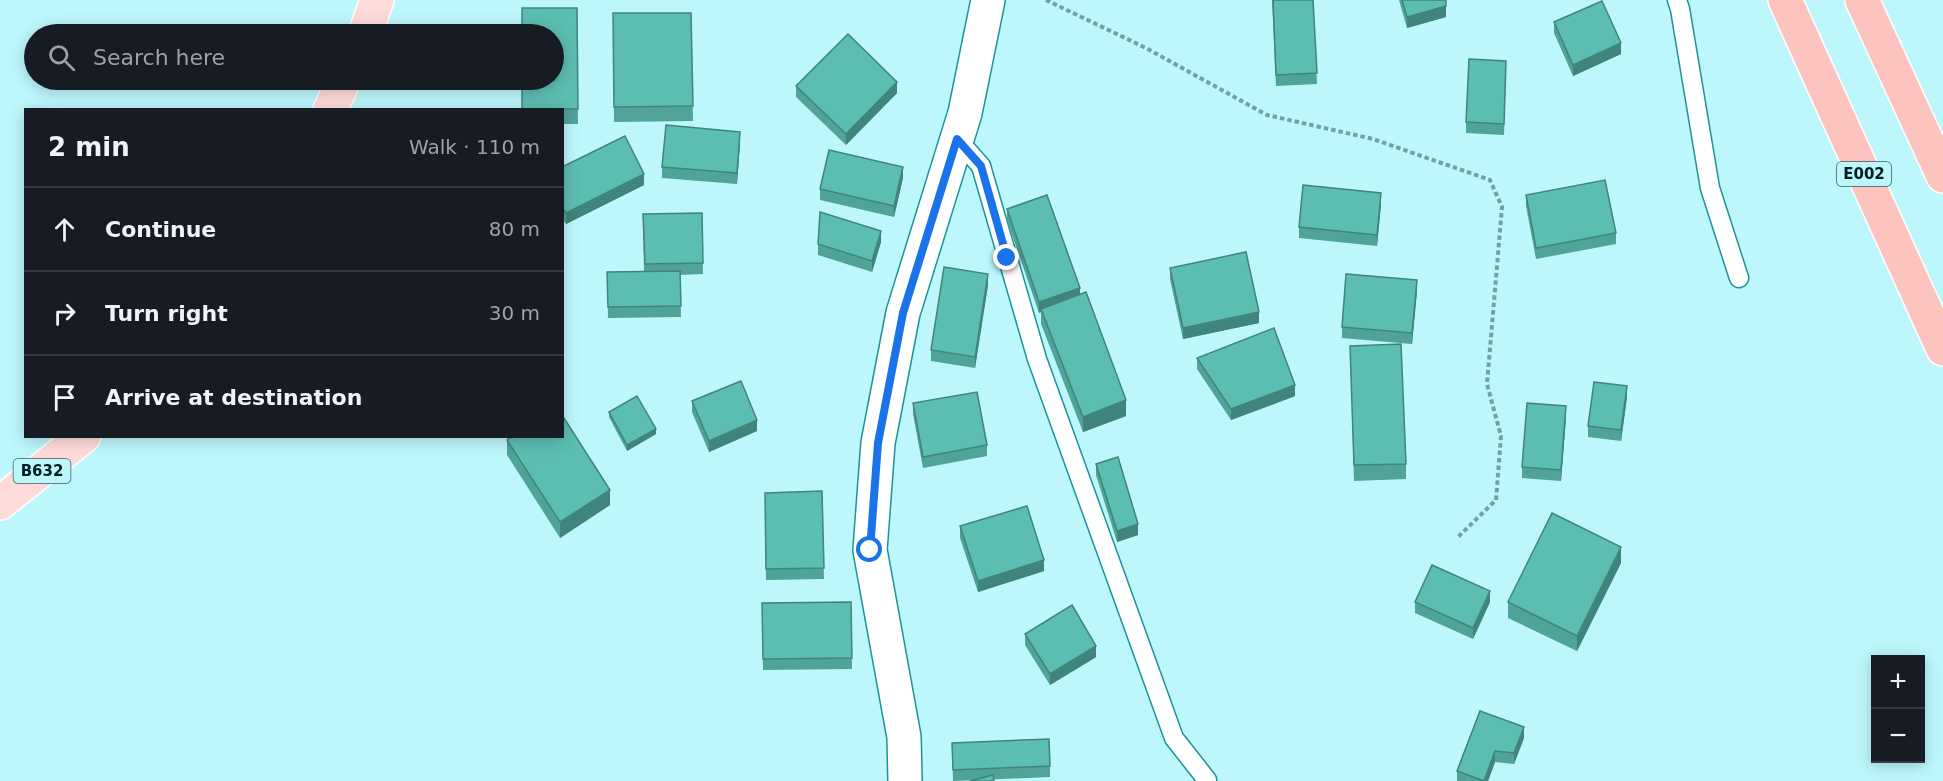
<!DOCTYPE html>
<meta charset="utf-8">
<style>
:root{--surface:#171b24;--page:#242831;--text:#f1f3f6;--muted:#9ea1a6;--line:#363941}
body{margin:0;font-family:"DejaVu Sans",sans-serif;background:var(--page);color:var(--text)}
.controls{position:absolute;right:18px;bottom:18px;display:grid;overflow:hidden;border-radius:0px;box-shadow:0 3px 15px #0003}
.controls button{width:54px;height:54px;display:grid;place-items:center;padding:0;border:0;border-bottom:2px solid var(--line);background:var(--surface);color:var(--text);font:30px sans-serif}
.stop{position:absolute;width:18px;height:18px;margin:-14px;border:4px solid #1a73e8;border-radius:50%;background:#fff}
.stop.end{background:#1a73e8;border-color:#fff;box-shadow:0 2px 6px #0008}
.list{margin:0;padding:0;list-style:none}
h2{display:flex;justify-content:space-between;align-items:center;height:78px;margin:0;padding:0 24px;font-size:26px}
h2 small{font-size:20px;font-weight:400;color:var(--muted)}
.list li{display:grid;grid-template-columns:39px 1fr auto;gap:18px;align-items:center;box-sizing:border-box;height:84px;padding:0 24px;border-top:2px solid var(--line)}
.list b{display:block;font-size:22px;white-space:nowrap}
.list em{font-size:20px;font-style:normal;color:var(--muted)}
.icon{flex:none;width:33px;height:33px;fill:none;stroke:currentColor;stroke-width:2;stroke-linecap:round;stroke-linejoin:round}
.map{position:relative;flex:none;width:1943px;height:781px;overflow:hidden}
.search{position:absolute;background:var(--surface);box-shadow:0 3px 15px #0003;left:24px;top:24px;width:540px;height:66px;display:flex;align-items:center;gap:15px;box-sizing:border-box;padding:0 21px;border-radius:33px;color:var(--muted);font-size:22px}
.panel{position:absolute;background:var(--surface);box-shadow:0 3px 15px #0003;left:24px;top:108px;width:540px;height:330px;border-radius:0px}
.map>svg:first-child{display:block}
</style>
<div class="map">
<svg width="1943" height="781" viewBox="0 0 1943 781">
<rect width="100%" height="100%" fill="#bdf7fc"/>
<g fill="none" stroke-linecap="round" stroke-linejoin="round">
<defs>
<g id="service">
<path d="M1677,0L1680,9L1710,188L1739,278"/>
<path d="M957,139L981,166L1037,359L1174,738L1207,780"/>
</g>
<path id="minor" d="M905,781L904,737L870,550L878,443L903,313L965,113L988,0"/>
<g id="primary">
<path d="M365,34L377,0"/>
<path d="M330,110L344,80"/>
<path d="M0,503L84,436"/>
</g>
<g id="motorway">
<path d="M1785,0L1943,349"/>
<path d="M1862,0L1943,176"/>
</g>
</defs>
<use href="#service" stroke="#1a939c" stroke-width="21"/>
<use href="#minor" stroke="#1a939c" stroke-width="36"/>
<use href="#primary" stroke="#fff" stroke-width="36"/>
<use href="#motorway" stroke="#fff" stroke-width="36"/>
<path stroke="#72a0a4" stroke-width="4" stroke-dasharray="4.5 3" stroke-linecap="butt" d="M1046,0L1146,48L1267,115L1373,139L1490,180L1502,207L1487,384L1501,436L1496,500L1457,538"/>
<use href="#service" stroke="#fff" stroke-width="18"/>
<use href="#minor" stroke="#fff" stroke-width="33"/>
<use href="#primary" stroke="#fedbd9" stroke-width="33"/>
<use href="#motorway" stroke="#fdc3bf" stroke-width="33"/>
</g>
<g fill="#4fa397">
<path d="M1272,0H1313L1317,84L1276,86Z"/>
<path d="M1399,0H1446V17L1407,28Z"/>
<path d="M577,8L578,124H562V110H522V80Z"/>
<path d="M613,13H691L693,121L614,122Z"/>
<path d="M1554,22L1621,54L1573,76L1554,33Z"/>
<path d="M1506,72L1504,135L1466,133V122Z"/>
<path d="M796,86L897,93L846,145L796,97Z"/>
<path d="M740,143L737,184L662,178V167Z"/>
<path d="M562,167L644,185L566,224L562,218Z"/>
<path d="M903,178L894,217L820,200V189Z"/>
<path d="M1526,195L1616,233V244L1536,259L1526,206Z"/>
<path d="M1381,204L1377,246L1299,238V227Z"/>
<path d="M1007,209L1080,294L1126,416L1083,432L1041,324V312L1039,313L1007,220Z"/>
<path d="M702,213L703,274L680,275L681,317L608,318L607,272H644L643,214Z"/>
<path d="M881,242L872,272L818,255V244Z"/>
<path d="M1170,268L1259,323L1183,339L1170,279Z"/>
<path d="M988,285L975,368L931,361V350Z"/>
<path d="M1417,291L1412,344L1342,338V327Z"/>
<path d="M1350,346L1406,464V479L1354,481Z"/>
<path d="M1197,358L1295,396L1231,420L1197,369Z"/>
<path d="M1627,397L1621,441L1588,437V426Z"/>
<path d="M692,401L757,431L709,452L692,412Z"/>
<path d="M913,403L987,445V456L923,468L913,414Z"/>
<path d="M609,412L656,434L627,451L609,417Z"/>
<path d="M1566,417L1561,481L1522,478V467Z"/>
<path d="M507,440L610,505L560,538L507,455Z"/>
<path d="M1096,464L1138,535L1117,542L1096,475Z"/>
<path d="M822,491L824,579L766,580L765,493Z"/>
<path d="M960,526L1044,571L978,592L960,538Z"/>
<path d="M1621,563L1577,651L1508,618V602Z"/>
<path d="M851,602L852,669L763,670L762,603Z"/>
<path d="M1415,602H1490L1473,639L1415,613Z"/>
<path d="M1025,634L1096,657L1050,685L1025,645Z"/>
<path d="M1480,711L1524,738L1514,764L1495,762L1488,781H1457V771Z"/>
<path d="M952,743L1050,766V777L953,781Z"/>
</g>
<g fill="#40857b">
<path d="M1446,6V17L1407,28V17Z"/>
<path d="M1621,43V54L1573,76V65Z"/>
<path d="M897,82V93L846,145V134Z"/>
<path d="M740,132V143L737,184V173Z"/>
<path d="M903,167V178L894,217V206Z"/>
<path d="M644,174V185L566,224V213Z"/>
<path d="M1381,193V204L1377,246V235Z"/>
<path d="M881,231V242L872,272V261Z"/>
<path d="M988,274V285L975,368V357Z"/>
<path d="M1417,280V291L1412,344V333Z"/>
<path d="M1080,288V299L1041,309V312L1039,313V302Z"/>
<path d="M1259,312V323L1183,339V328Z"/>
<path d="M1295,385V396L1231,420V409Z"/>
<path d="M1627,386V397L1621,441V430Z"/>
<path d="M1126,400V416L1083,432V417Z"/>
<path d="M1566,406V417L1561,481V470Z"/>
<path d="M757,420V431L709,452V441Z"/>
<path d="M656,429V434L627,451V445Z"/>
<path d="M610,490V505L560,538V522Z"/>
<path d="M1138,524V535L1117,542V531Z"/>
<path d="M1621,547V563L1577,651V636Z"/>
<path d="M1044,560V571L978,592V581Z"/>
<path d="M1490,591V602L1473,639V628Z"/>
<path d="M1096,646V657L1050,685V674Z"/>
<path d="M1524,727V738L1514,764V753Z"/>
<path d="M1495,751V762L1488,781H1484Z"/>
</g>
<g fill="#5cbeb0" stroke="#40857b" stroke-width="1.5">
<path d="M1273,0H1313L1317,73L1276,75Z"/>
<path d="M1402,0H1446V6L1407,17Z"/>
<path d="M1602,1L1621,43L1573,65L1554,22Z"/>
<path d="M522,8H577L578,109H522V80H554V34H522Z"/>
<path d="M613,13H691L693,106L614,107Z"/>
<path d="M848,34L897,82L846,134L796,86Z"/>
<path d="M1469,59L1506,61L1504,124L1466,122Z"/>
<path d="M666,125L740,132L737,173L662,167Z"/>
<path d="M625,136L644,174L566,213L562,207V167Z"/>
<path d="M829,150L903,167L894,206L820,189Z"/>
<path d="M1605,180L1616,233L1536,248L1526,195Z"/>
<path d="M1303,185L1381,193L1377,235L1299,227Z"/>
<path d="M1047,195L1080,288L1039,302L1007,209Z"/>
<path d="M820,212L881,231L872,261L818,244Z"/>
<path d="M702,213L703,263L645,264L643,214Z"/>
<path d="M1246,252L1259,312L1183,328L1170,268Z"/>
<path d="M944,267L988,274L975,357L931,350Z"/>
<path d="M680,271L681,306L608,307L607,272Z"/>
<path d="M1346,274L1417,280L1412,333L1342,327Z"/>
<path d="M1086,292L1126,400L1083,417L1041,309Z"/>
<path d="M1274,328L1295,385L1231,409L1197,358Z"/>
<path d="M1401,344L1406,464L1354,465L1350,346Z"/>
<path d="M741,381L757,420L709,441L692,401Z"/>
<path d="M1594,382L1627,386L1621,430L1588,426Z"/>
<path d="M977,392L987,445L923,457L913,403Z"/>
<path d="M637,396L656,429L627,445L609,412Z"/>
<path d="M1527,403L1566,406L1561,470L1522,467Z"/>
<path d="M562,415L610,490L560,522L507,440L512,436H562Z"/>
<path d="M1118,457L1138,524L1117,531L1096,464Z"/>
<path d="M822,491L824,568L766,569L765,493Z"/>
<path d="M1027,506L1044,560L978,581L960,526Z"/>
<path d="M1552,513L1621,547L1577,636L1508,602Z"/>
<path d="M1432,565L1490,591L1473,628L1415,602Z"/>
<path d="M851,602L852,658L763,659L762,603Z"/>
<path d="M1072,605L1096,646L1050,674L1025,634Z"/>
<path d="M1480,711L1524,727L1514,753L1495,751L1484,781L1457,771Z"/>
<path d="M1049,739L1050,766L953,770L952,743Z"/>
<path d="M993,775L994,781H970Z"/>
</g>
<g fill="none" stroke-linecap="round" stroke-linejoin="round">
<path stroke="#1a73e8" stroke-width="8" d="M870,550L878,443L903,313L957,139L981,166L1007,258"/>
</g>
<g text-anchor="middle" stroke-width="4.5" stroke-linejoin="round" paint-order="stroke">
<g fill="#bdf7fc" stroke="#395e62" stroke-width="1.5">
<rect x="1837" y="162" width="54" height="24" rx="4.5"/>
<rect x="13.5" y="459" width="57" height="24" rx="4.5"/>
</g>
<g font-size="15" font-weight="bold" fill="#001d20">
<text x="1864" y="179">E002</text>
<text x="42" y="476">B632</text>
</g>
</g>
</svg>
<div class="controls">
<button>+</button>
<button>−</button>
</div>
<div class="stop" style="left:870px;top:550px"></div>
<div class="stop end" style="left:1007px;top:258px"></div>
<div class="search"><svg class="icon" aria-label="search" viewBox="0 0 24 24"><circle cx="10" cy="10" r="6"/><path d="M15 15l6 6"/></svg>Search here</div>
<section class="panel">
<h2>2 min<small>Walk · 110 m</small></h2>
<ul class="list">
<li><svg class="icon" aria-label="ahead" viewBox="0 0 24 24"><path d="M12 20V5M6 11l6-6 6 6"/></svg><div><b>Continue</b></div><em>80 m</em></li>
<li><svg class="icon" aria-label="right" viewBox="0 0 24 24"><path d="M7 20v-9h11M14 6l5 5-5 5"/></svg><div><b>Turn right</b></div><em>30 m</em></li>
<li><svg class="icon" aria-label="arrive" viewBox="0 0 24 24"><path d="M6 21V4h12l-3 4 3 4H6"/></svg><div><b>Arrive at destination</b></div></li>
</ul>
</section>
</div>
